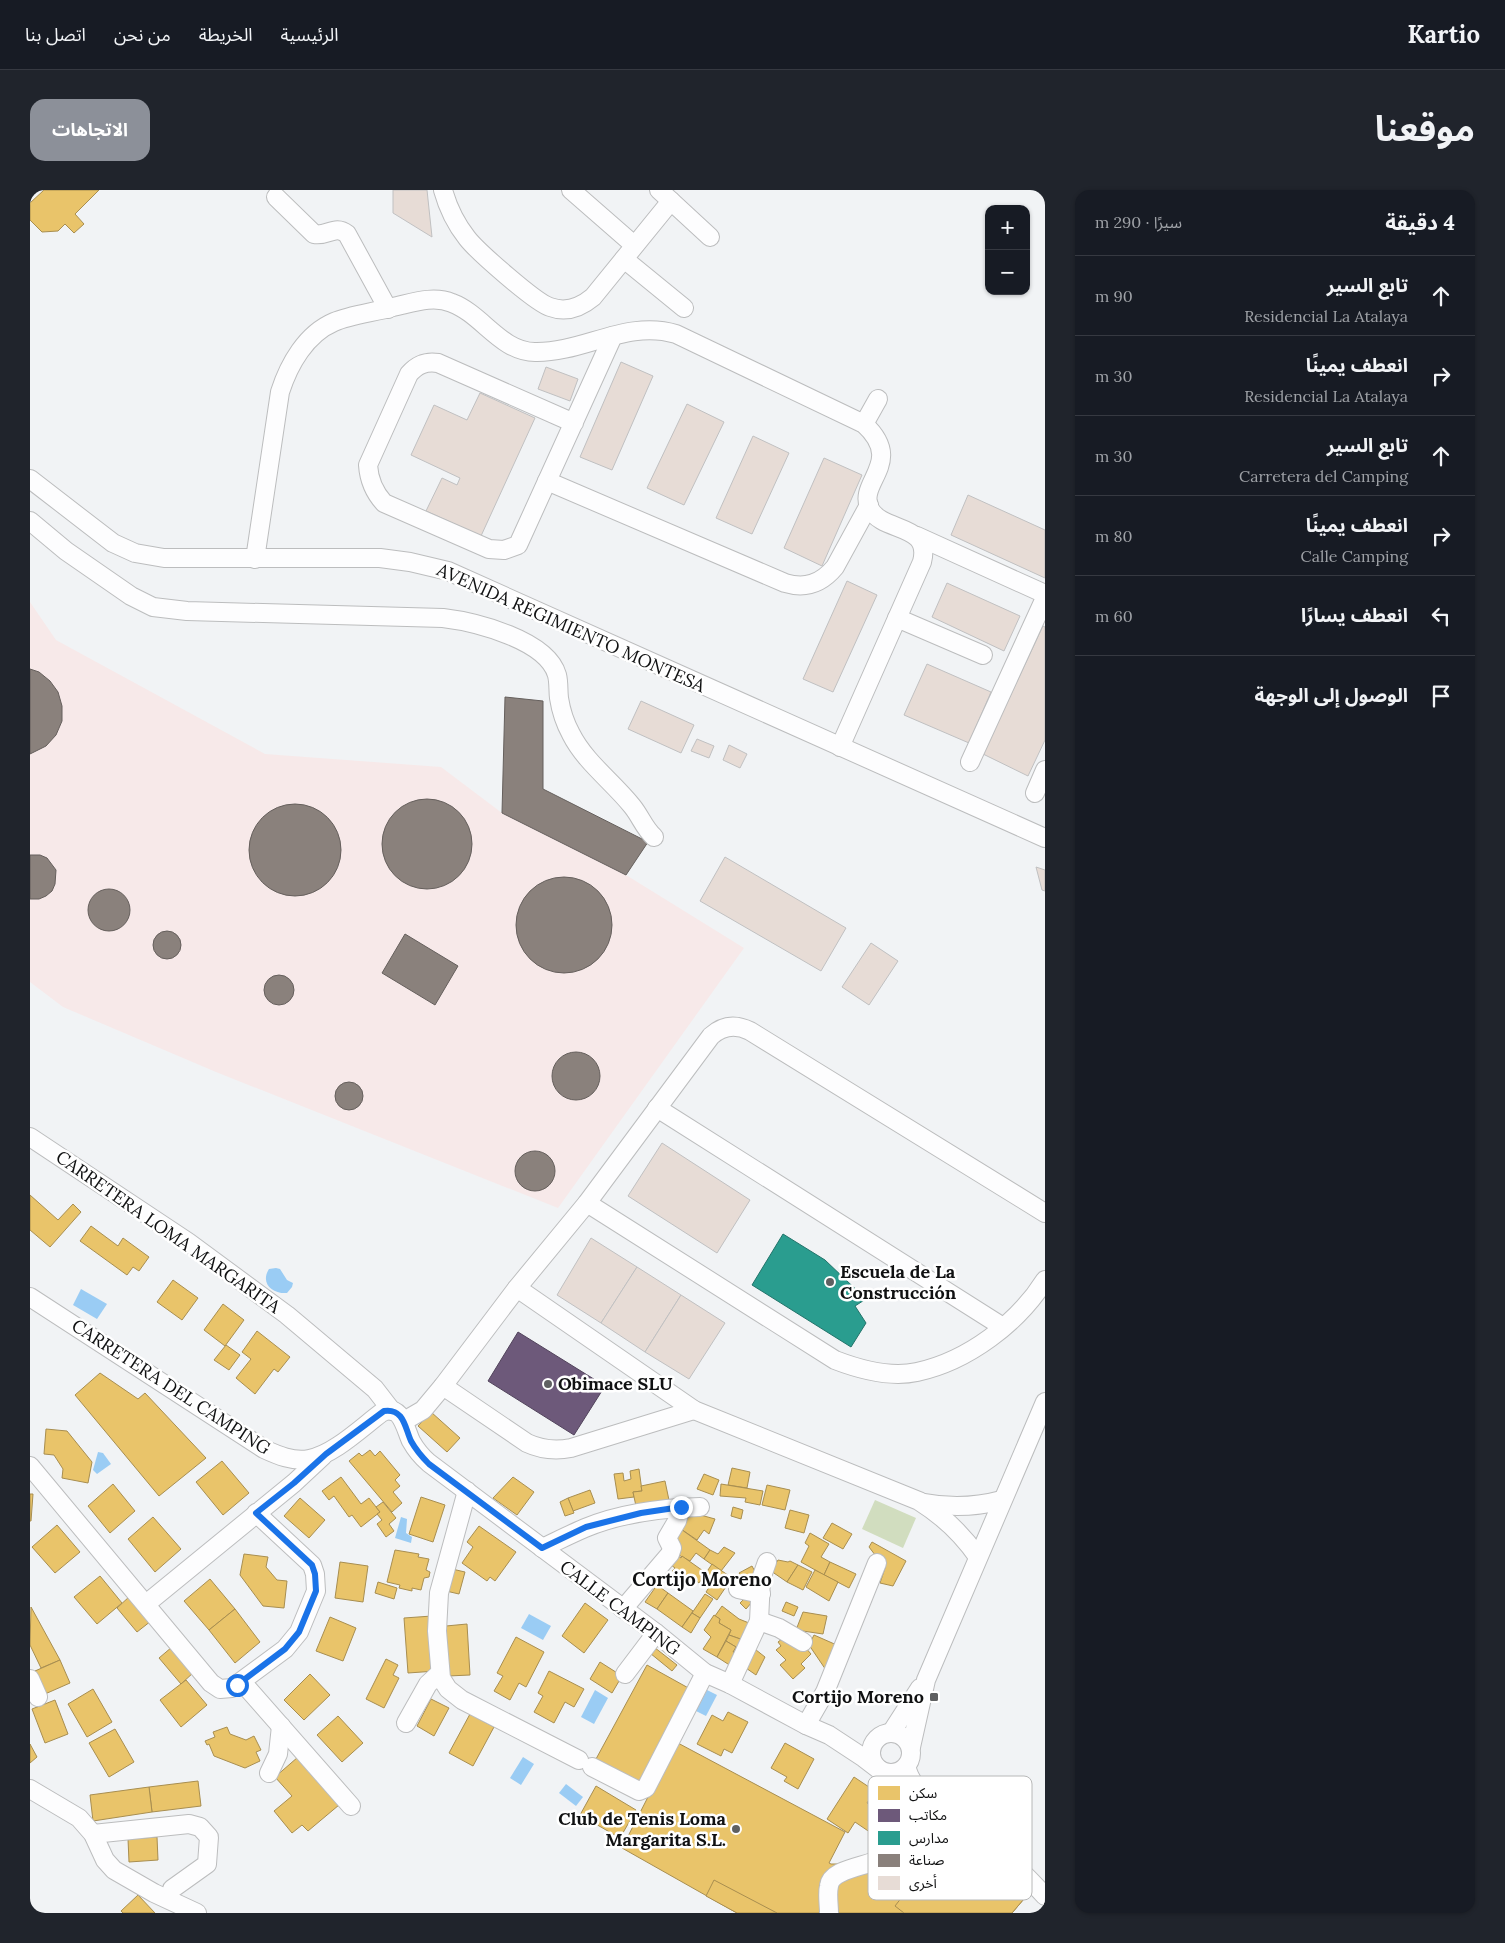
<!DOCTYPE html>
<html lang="ar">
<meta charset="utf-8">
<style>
:root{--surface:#171b24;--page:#20242c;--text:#f1f3f6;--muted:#9ea1a6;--line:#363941;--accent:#8c9099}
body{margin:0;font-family:Lora,"Noto Sans Arabic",serif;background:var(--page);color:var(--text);direction:rtl}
.controls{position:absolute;right:15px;top:15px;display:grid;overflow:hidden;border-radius:10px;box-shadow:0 1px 4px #0004}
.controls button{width:45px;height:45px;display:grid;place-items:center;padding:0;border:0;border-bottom:1px solid var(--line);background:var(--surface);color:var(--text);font:25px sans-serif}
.stop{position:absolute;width:15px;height:15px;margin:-11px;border:4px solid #1a73e8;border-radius:50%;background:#fff}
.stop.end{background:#1a73e8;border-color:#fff;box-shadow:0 1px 5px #0008}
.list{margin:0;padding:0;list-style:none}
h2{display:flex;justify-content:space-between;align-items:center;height:65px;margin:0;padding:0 20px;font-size:21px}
h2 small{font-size:16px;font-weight:400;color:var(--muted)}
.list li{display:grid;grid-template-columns:32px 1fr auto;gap:15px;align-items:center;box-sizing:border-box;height:80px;padding:0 20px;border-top:1px solid var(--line)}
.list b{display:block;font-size:19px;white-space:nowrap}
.list p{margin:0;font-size:16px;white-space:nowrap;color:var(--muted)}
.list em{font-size:16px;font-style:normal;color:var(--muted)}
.icon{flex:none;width:28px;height:28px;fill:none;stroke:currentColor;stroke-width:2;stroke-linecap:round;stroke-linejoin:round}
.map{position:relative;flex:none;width:1015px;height:1723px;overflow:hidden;direction:ltr;border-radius:15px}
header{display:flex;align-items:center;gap:30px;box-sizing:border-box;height:70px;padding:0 25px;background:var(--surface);border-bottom:1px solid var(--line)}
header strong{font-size:24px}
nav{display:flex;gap:28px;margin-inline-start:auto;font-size:18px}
.intro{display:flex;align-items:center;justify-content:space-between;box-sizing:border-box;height:120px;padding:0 30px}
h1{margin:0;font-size:35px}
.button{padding:12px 22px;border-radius:15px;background:var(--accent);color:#fff;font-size:18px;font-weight:700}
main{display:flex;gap:30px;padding:0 30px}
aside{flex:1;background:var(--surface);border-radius:15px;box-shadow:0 1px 4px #0004}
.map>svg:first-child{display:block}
</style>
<header>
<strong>Kartio</strong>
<nav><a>الرئيسية</a><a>الخريطة</a><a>من نحن</a><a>اتصل بنا</a></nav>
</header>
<div class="intro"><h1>موقعنا</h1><a class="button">الاتجاهات</a></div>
<main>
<aside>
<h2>4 دقيقة<small>سيرًا · 290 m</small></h2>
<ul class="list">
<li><svg class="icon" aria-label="ahead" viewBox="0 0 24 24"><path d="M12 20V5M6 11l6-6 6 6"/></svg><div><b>تابع السير</b><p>Residencial La Atalaya</p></div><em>90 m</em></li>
<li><svg class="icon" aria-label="right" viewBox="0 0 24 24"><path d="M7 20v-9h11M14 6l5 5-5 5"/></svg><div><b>انعطف يمينًا</b><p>Residencial La Atalaya</p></div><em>30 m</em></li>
<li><svg class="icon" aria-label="ahead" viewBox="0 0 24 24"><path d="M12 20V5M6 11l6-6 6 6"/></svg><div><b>تابع السير</b><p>Carretera del Camping</p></div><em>30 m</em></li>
<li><svg class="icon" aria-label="right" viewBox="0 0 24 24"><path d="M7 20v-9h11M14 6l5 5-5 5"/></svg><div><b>انعطف يمينًا</b><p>Calle Camping</p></div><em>80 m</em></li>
<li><svg class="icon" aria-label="left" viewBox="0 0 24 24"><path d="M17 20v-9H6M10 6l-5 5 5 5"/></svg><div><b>انعطف يسارًا</b></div><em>60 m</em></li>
<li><svg class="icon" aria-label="arrive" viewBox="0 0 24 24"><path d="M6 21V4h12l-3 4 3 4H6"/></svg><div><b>الوصول إلى الوجهة</b></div></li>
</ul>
</aside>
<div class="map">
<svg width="1015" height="1723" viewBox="0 0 1015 1723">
<rect width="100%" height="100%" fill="#f1f3f5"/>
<path fill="#f7e9e9" d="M0,412L26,450L235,564L411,577L472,623L596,685L714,758L528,1018L186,882L33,817L0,792Z"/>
<path fill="#d1ddbf" d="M845,1310L886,1328L873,1358L832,1339Z"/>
<g fill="#9accf4">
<path d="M246,1078L250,1079L257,1090L263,1093L262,1097L257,1103C242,1104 230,1093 239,1079Z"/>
<path d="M51,1099L77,1114L67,1129L43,1115Z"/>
<path d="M68,1262L73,1263L81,1274L67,1284L63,1280Z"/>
<path d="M371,1327L377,1329L376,1343L382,1347L381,1353L365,1348Z"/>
<path d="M499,1424L521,1436L513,1450L491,1438Z"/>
<path d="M565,1500L578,1508L564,1534L551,1527Z"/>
<path d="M677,1500L687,1505L676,1526L666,1521Z"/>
<path d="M493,1567L504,1574L491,1595L480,1588Z"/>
<path d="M536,1594L553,1607L546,1616L529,1603Z"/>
</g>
<g fill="#e9c46a" stroke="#a88e50">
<path d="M14,0H69L45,24L54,34L44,43L35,34L28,41L12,42L0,30V13Z"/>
<path d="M0,1005L28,1030L43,1014L51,1022L20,1057L0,1040Z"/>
<path d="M61,1036L88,1056L93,1048L119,1067L109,1081L103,1077L97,1085L50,1051Z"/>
<path d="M143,1090L168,1108L152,1130L127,1112Z"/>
<path d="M193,1114L214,1130L195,1156L174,1140Z"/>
<path d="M227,1141L260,1167L248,1182L244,1179L225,1204L206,1188L221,1169L212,1162Z"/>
<path d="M196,1155L210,1165L199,1180L184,1170Z"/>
<path d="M70,1183L108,1209L115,1203L176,1268L129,1306L45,1205Z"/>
<path d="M401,1222L430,1248L417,1262L388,1236Z"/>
<path d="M16,1239L37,1241L62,1272L58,1293L32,1288L33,1279L24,1265L14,1264Z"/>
<path d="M340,1260L345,1266L350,1261L370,1285L365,1290L370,1296L363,1302L372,1313L362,1322L319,1271L329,1263L332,1266Z"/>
<path d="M192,1271L219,1303L193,1325L166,1292Z"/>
<path d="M702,1278L720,1282L717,1298L698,1295Z"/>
<path d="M609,1279L612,1301L603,1302L604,1307L588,1309L584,1284L593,1283L594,1291L601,1289L600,1281Z"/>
<path d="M674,1284L689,1290L683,1305L667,1299Z"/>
<path d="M311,1287L331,1314L339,1308L350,1322L331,1337L322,1325L319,1327L304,1306L299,1310L292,1301Z"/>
<path d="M483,1287L504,1302L487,1325L463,1308Z"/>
<path d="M635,1291L640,1315L607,1321L603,1302L612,1301L611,1296Z"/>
<path d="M83,1294L105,1321L80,1343L58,1316Z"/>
<path d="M691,1294L733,1301L730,1315L715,1312L716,1308L690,1306Z"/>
<path d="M737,1295L760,1300L755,1320L732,1315Z"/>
<path d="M560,1300L565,1313L543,1321L538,1308Z"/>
<path d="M0,1304H3L1,1331H0Z"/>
<path d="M391,1307L415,1315L403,1352L379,1344Z"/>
<path d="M270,1308L295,1330L279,1348L254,1326Z"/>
<path d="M538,1308L544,1323L535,1326L530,1312Z"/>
<path d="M353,1312L366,1328L359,1334L364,1341L356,1347L347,1334L352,1330L347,1324L350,1322L346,1317Z"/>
<path d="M703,1317L713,1320L711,1329L701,1326Z"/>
<path d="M760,1320L779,1325L774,1343L755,1338Z"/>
<path d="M656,1321L685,1329L679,1344L674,1340L667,1350L648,1337Z"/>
<path d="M123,1327L151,1359L125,1382L98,1349Z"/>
<path d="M802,1333L822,1344L813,1359L793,1348Z"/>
<path d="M27,1335L50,1362L25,1383L2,1357Z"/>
<path d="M449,1336L486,1362L465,1391L460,1387L457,1391L432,1373L443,1357L437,1352Z"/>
<path d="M648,1337L680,1360L674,1369L666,1363L660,1371L643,1362Z"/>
<path d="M780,1343L799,1354L791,1367L800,1372L794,1385L771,1372L779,1356L775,1353Z"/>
<path d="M842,1352L876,1371L863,1396L850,1393L855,1378L839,1357Z"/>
<path d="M694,1357L705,1363L691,1381L674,1369L680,1360L688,1364Z"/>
<path d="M365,1360L389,1364L388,1367L399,1369L396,1380L400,1382L399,1387L394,1388L391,1400L382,1398V1401L369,1398L370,1395L357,1392Z"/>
<path d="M643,1362L651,1368L652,1366L676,1383L669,1393L659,1385L655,1390L642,1381L645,1378L637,1372Z"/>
<path d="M214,1364L238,1367L236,1377L247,1390L257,1391L254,1418L233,1416L210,1385Z"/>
<path d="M748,1370L758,1372L760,1371L768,1375L757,1392L741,1381Z"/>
<path d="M310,1372L338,1376L333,1412L305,1408Z"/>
<path d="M800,1372L826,1384L819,1398L794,1385Z"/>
<path d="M682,1374L702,1388L687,1410L676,1402L684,1390L676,1383Z"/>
<path d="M768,1375L782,1382L773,1400L757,1392Z"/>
<path d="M722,1376L729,1389L728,1394L711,1392L714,1391L709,1383Z"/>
<path d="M422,1379L435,1382L429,1404L416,1401Z"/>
<path d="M785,1380L808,1392L799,1411L776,1397Z"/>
<path d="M70,1386L92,1413L67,1434L44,1407Z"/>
<path d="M180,1389L205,1419L179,1440L154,1411Z"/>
<path d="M348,1392L367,1398L364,1409L345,1403Z"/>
<path d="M627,1395L638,1403L627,1419L615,1412Z"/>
<path d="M638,1403L663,1421L652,1437L627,1419Z"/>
<path d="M675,1404L683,1409L670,1428L662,1423Z"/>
<path d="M100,1406L121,1431L107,1442L87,1418Z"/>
<path d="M717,1406L722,1412L716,1419L710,1413Z"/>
<path d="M756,1412L768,1417L764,1426L752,1421Z"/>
<path d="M555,1413L578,1430L554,1463L532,1446Z"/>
<path d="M692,1416L709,1429L724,1435L716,1451L699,1445L701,1440L689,1433L690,1429L685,1426Z"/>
<path d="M1,1417L30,1470L11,1478L0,1455Z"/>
<path d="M205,1419L230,1452L205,1473L179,1440Z"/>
<path d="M773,1422L797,1426L793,1444L766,1440Z"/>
<path d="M662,1423L670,1428L661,1443L652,1437Z"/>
<path d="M684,1425L690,1429L689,1433L701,1440L687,1467L673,1459L681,1447L674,1440Z"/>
<path d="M402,1426L406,1481L378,1483L374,1428Z"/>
<path d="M300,1427L326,1438L313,1471L286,1461Z"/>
<path d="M437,1434L440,1485L418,1486L416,1436Z"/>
<path d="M699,1445L716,1451L708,1465L703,1462L706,1457L696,1451Z"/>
<path d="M784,1445L809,1456L798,1483L779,1455Z"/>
<path d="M486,1447L514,1462L496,1497L489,1493L480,1510L464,1501L473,1486L467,1483Z"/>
<path d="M752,1449L775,1457L781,1464L771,1474L775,1478L763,1489L750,1475L756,1470L746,1460L751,1456L748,1452Z"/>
<path d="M696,1451L706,1457L703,1462L708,1465L701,1476L687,1467Z"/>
<path d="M620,1454L647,1475L642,1481L615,1459Z"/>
<path d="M721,1456L735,1467L726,1485L713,1476Z"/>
<path d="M142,1457L164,1482L151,1494L129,1468Z"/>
<path d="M356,1469L368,1475L363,1485L369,1488L354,1518L336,1509Z"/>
<path d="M30,1470L40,1493L15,1504L5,1481Z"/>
<path d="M570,1472L592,1486L582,1503L560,1489Z"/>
<path d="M617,1475L662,1500L610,1593L566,1569Z"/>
<path d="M519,1481L554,1499L544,1517L535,1512L524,1533L504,1522L513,1506L508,1503Z"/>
<path d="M280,1484L300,1505L274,1530L254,1510Z"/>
<path d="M156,1490L177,1515L151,1537L130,1510Z"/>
<path d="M63,1499L82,1532L57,1547L38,1514Z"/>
<path d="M401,1509L419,1518L404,1546L387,1536Z"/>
<path d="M25,1510L38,1544L15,1553L2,1519Z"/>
<path d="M698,1522L718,1532L702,1563L694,1559L691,1566L667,1554L682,1525L693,1531Z"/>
<path d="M440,1524L464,1537L443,1576L419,1563Z"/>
<path d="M308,1526L333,1553L312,1572L287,1545Z"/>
<path d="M197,1537L200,1544L216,1550L224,1546L231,1560L226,1562L230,1571L215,1578L184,1566L179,1554L177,1555L175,1551L185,1547L183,1542Z"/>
<path d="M85,1539L104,1572L79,1587L59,1553Z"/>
<path d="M646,1552L815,1642L799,1673L801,1674H823L845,1665L876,1612L902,1627L952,1662L999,1703L982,1723H707L592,1658Z"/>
<path d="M755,1553L784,1569L768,1599L754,1591L757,1587L741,1578Z"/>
<path d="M0,1554L7,1567L0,1573Z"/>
<path d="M268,1567L309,1615L278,1641L272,1635L262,1643L244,1621L262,1606L245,1587Z"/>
<path d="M824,1587L845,1601L837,1613L862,1629L850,1649L825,1632L818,1643L797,1629Z"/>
<path d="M168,1591L171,1616L122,1622L119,1597Z"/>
<path d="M566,1596L606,1620L590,1648L550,1625Z"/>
<path d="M119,1597L122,1622L63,1631L60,1605Z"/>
<path d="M891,1621L952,1662L999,1703L982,1723H874L865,1716L886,1689L860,1668Z"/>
<path d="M127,1647L128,1670L99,1672L98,1649Z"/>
<path d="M684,1690L747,1723H707L676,1706Z"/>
<path d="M108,1705L125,1723H93L91,1721Z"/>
</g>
<path fill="#6d597a" stroke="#51435b" d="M488,1142L575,1196L544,1245L458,1191Z"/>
<path fill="#2a9d8f" stroke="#22736a" d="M753,1044L795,1070L836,1109L825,1116L836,1133L821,1157L722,1095Z"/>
<g fill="#8a817c" stroke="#655f5c">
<path d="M0,479L9,482L20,491L28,502L32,516V531L26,545L16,556L0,564Z"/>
<path d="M475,507L513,511V599L618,652L596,685L472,623Z"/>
<circle cx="397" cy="654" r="45"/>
<circle cx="265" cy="660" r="46"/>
<path d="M0,665H10L17,668L26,680L25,694L22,701L16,706L9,709H0Z"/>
<circle cx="534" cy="735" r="48"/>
<circle cx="79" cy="720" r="21"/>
<circle cx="137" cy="755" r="14"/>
<path d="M375,744L428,776L405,815L352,783Z"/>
<circle cx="249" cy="800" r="15"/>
<circle cx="546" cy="886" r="24"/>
<circle cx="319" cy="906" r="14"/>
<circle cx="505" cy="981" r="20"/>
</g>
<g fill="#e7dcd6" stroke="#c0c0c1">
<path d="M363,0H397L402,47L363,23Z"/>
<path d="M591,172L623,186L582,280L550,267Z"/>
<path d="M516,177L548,189L540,211L508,199Z"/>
<path d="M450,203L505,228L451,346L396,321L412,288L427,295L430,288L381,265L404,215L437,230Z"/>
<path d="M657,214L694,232L654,315L617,298Z"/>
<path d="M723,246L759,263L722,344L686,328Z"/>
<path d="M794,268L832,285L792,376L754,358Z"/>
<path d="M938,305L1015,340V388L921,345Z"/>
<path d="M817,391L847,405L803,502L773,489Z"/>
<path d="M917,393L990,426L974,461L902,427Z"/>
<path d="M1013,436L1015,437V550L998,586L953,564Z"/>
<path d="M897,474L961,502L939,553L874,525Z"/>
<path d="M611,511L664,535L651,563L598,539Z"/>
<path d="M667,549L684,556L679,568L661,561Z"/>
<path d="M699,555L717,564L710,578L693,570Z"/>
<path d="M695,667L816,738L791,781L670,711Z"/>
<path d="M1006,677L1015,680V701L1012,700Z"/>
<path d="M841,753L868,771L839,815L812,797Z"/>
<path d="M632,953L720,1010L687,1063L598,1006Z"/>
<path d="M561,1048L607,1077L571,1133L527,1105Z"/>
<path d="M607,1077L651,1105L615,1162L571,1133Z"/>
<path d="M651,1105L695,1133L659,1189L615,1162Z"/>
</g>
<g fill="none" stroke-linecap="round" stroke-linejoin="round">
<defs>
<g id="minor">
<path d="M413,0C418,18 426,34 437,48C447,61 506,113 520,117C536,123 551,117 563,107L641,11"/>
<path d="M541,0L604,55"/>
<path d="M629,0L680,47"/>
<path d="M246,7L284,44C297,47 305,34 317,44L358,119"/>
<path d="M594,69L654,118"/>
<path d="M544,233L408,173C395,171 387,175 379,184L338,275C339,290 344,302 354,313L459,359L474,360L488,355L583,146"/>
<path d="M834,234L848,209"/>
<path d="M0,289L83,353L105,363L134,368H350L380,372L418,381L1015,648"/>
<path d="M517,291L755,393C775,399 791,394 805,377L839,315"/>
<path d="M0,331L36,361L101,406L123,417L157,421L413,428C446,432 517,450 527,485C529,493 528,500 529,508C531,521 535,533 541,544C555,572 583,592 602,616C611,627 614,638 624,647"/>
<path d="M887,346L1015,404"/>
<path d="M225,369L250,202C259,174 276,144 304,132C320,125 346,122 363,117C382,113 403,105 422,113C452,124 471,162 505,162C553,163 597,129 646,144L834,234C876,273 826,292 840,319C853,343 902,333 892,372L810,557"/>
<path d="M867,428L953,465"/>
<path d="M940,572L1015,408"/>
<path d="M1005,603L1015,580"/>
<path d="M627,918L973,1137"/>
<path d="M0,947L158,1052L257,1125L345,1199L362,1221"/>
<path d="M557,1013L805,1170C831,1180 860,1188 887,1182C938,1171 988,1133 1015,1090"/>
<path d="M487,1098L664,1220L889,1311C913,1326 932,1344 948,1367"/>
<path d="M0,1107L234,1259C247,1265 263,1272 279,1269C303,1265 331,1238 351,1223C371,1212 375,1238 381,1251C386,1260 392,1267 399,1273L626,1443L675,1483L700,1494L776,1535L799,1545L834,1568L851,1581"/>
<path d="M413,1196L497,1253C512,1260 525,1261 541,1258L664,1220"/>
<path d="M374,1231L393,1220L413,1196L487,1098L557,1013L681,846C693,835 706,834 720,841L1015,1023"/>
<path d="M0,1276L181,1493L190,1499L202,1498L255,1459L269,1442L286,1401L285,1384L282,1375L226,1323"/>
<path d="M437,1301L409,1403L407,1441L411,1488L418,1499L432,1510L549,1570"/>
<path d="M895,1313C921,1318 946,1317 972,1310"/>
<path d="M512,1358C527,1351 541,1344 555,1338C591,1323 632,1318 670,1317"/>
<path d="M708,1399L731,1404"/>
<path d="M116,1414L264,1293L293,1266"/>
<path d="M593,1419L640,1364L642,1358L637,1348L647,1331L651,1317"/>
<path d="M729,1431L749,1438L773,1452"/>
<path d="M595,1484L626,1443"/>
<path d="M0,1489L8,1507"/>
<path d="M212,1492L321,1616"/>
<path d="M700,1494L729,1431L731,1389L737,1372"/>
<path d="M376,1533L398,1494L410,1483"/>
<path d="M776,1535L795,1502L847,1373"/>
<circle cx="861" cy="1563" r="20"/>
<path d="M861,1543L890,1498"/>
<path d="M881,1557L896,1490L1015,1212"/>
<path d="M562,1577L609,1601L616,1598L675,1483"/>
<path d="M876,1577C889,1619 936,1635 968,1661C985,1674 1000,1690 1015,1706"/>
<path d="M239,1583L248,1564L251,1536"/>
<path d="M0,1599L49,1628L63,1644L75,1670L84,1680L124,1703L167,1723"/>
<path d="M63,1644L159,1634L170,1637L179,1647L177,1674L142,1699"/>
<path d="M799,1723C799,1714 797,1704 799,1696C801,1677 842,1677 854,1666C868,1654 878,1605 879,1586"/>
</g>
</defs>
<use href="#minor" stroke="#bcbdbe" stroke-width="20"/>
<use href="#minor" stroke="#fdfdfe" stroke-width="18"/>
</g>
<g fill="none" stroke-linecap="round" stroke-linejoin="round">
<path stroke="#1a73e8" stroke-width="6" d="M207,1495L255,1459L269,1442L286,1401L285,1384L282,1375L226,1323L264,1293L296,1264L354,1221C374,1218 375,1238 381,1251C386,1260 392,1267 399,1274L512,1358L556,1337L611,1323L651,1317"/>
</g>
<g fill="#5f6061" stroke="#fff" stroke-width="2">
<circle cx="800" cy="1092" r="5"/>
<circle cx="518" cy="1194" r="5"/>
<rect x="899" y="1502" width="10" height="10" rx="2.5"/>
<circle cx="706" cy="1639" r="5"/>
</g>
<g text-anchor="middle" stroke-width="5" stroke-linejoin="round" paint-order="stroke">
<g font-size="18" fill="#101112" stroke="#fff">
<text transform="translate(541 438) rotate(24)" y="6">AVENIDA REGIMIENTO MONTESA</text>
<text transform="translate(138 1042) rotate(35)" y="6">CARRETERA LOMA MARGARITA</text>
<text transform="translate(141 1197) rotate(33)" y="6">CARRETERA DEL CAMPING</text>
<text transform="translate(590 1418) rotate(37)" y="6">CALLE CAMPING</text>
</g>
<g font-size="18" font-weight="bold" fill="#101112" stroke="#fff" text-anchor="start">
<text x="810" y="1088">Escuela de La<tspan x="810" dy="21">Construcción</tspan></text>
<text x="528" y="1200">Obimace SLU</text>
<text x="894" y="1513" text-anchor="end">Cortijo Moreno</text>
<text x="696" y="1635" text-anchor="end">Club de Tenis Loma<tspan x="696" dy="21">Margarita S.L.</tspan></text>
</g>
<g font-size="19" font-weight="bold" fill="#101112" stroke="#fff">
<text x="672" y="1396">Cortijo Moreno</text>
</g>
</g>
<rect x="838" y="1586" width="164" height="124" rx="8" fill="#fff" stroke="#b7b8b8" stroke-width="1"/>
<rect x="848" y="1596" width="22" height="14" fill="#e9c46a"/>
<rect x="848" y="1619" width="22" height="13" fill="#6d597a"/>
<rect x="848" y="1641" width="22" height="14" fill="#2a9d8f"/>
<rect x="848" y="1664" width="22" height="13" fill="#8a817c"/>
<rect x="848" y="1686" width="22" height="14" fill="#e7dcd6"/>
<g font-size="14" fill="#101112">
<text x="879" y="1608">سكن</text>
<text x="879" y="1630">مكاتب</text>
<text x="879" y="1653">مدارس</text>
<text x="879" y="1675">صناعة</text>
<text x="879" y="1698">أخرى</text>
</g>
</svg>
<div class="controls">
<button>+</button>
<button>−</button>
</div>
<div class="stop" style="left:207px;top:1495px"></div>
<div class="stop end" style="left:651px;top:1317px"></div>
</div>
</main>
